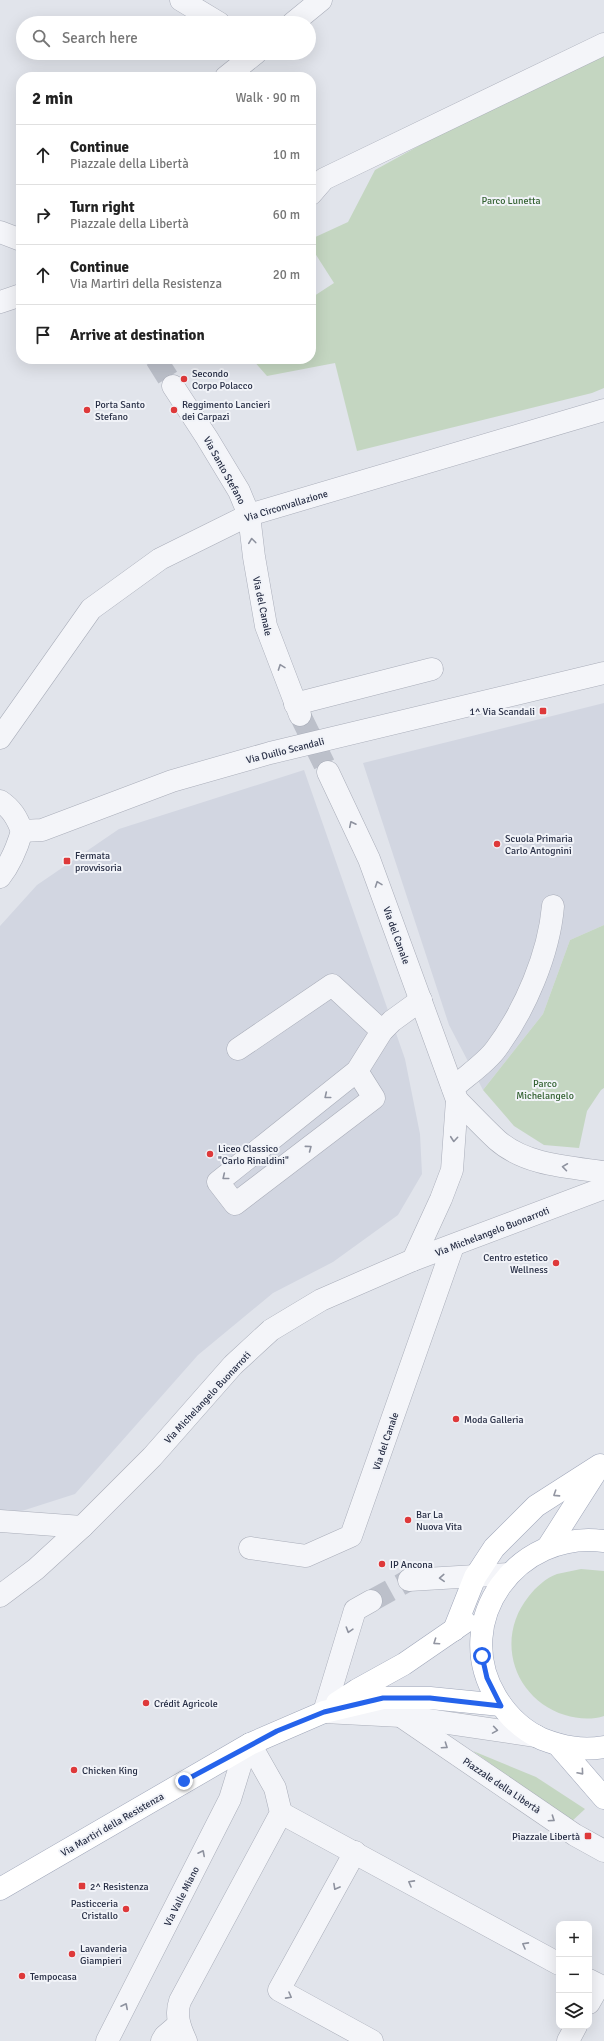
<!DOCTYPE html>
<meta charset="utf-8">
<style>
:root{--surface:#fff;--page:#f6f6f6;--text:#222;--muted:#767676;--line:#e0e0e0}
body{margin:0;font-family:Signika,sans-serif;background:var(--page);color:var(--text)}
.controls{position:absolute;right:12px;bottom:12px;display:grid;overflow:hidden;border-radius:8px;box-shadow:0 4px 16px #0002}
.controls button{width:36px;height:36px;display:grid;place-items:center;padding:0;border:0;border-bottom:1px solid var(--line);background:var(--surface);color:var(--text);font:20px sans-serif}
.stop{position:absolute;width:12px;height:12px;margin:-9px;border:3px solid #2563eb;border-radius:50%;background:#fff}
.stop.end{background:#2563eb;border-color:#fff;box-shadow:0 1px 4px #0008}
.list{margin:0;padding:0;list-style:none}
h2{display:flex;justify-content:space-between;align-items:center;height:52px;margin:0;padding:0 16px;font-size:17px}
h2 small{font-size:13px;font-weight:400;color:var(--muted)}
.list li{display:grid;grid-template-columns:26px 1fr auto;gap:12px;align-items:center;box-sizing:border-box;height:60px;padding:0 16px;border-top:1px solid var(--line)}
.list b{display:block;font-size:15px;white-space:nowrap}
.list p{margin:0;font-size:13px;white-space:nowrap;color:var(--muted)}
.list em{font-size:13px;font-style:normal;color:var(--muted)}
.icon{flex:none;width:22px;height:22px;fill:none;stroke:currentColor;stroke-width:2;stroke-linecap:round;stroke-linejoin:round}
.map{position:relative;flex:none;width:604px;height:2041px;overflow:hidden}
.search{position:absolute;background:var(--surface);box-shadow:0 4px 16px #0002;left:16px;top:16px;width:300px;height:44px;display:flex;align-items:center;gap:10px;box-sizing:border-box;padding:0 14px;border-radius:22px;color:var(--muted);font-size:15px}
.panel{position:absolute;background:var(--surface);box-shadow:0 4px 16px #0002;left:16px;top:72px;width:300px;height:292px;border-radius:16px}
.map>svg:first-child{display:block}
</style>
<div class="map">
<svg width="604" height="2041" viewBox="0 0 604 2041">
<rect width="100%" height="100%" fill="#e1e4eb"/>
<g fill="#d2d6e1">
<path d="M604,703V925L570,940L543,1014L483,1090L449,1025L363,763Z"/>
<path d="M304,770L405,1059L420,1134L422,1174L398,1215L333,1262L273,1293L198,1355L75,1494L0,1518V926L37,885L119,829Z"/>
</g>
<g fill="#c4d6c1">
<path d="M604,48V388L592,393L357,451L335,363L267,376L252,359H311V298L334,283L311,247V239L348,222L375,170L444,132Z"/>
<path d="M604,925V1088L601,1090L587,1111L579,1148L544,1145L514,1126L483,1090L543,1014L570,940Z"/>
<path d="M581,1569L604,1571V1716C592,1720 577,1719 565,1715C514,1699 494,1639 529,1596C536,1587 546,1578 557,1574C565,1572 573,1571 581,1569Z"/>
<path d="M473,1751L536,1777L585,1809L571,1822Z"/>
</g>
<g fill="none" stroke-linecap="round" stroke-linejoin="round">
<g stroke="#bcc0ca" stroke-width="22" stroke-dasharray="22 11" stroke-linecap="butt">
<path d="M156,359L173,386"/>
<path d="M300,715L328,772"/>
<path d="M371,1601L409,1580"/>
</g>
<defs>
<g id="minor">
<path d="M181,0L219,23"/>
<path d="M293,23L321,0"/>
<path d="M226,77L256,53"/>
<path d="M311,194L324,179L604,44"/>
<path d="M0,232L21,240"/>
<path d="M0,302L21,295"/>
<path d="M173,386L207,438L239,491L249,515L254,557L266,626L300,715"/>
<path d="M295,704L432,669"/>
<path d="M0,738L91,609L160,559L249,515L604,410"/>
<path d="M328,772L369,859L457,1100L452,1170L441,1199L413,1260"/>
<path d="M0,801C12,809 17,818 22,831"/>
<path d="M22,831L42,830L172,781L270,753L604,673"/>
<path d="M0,877C11,863 17,848 22,831"/>
<path d="M238,1049L332,985L382,1031"/>
<path d="M357,1071L374,1098L235,1204L218,1182L357,1071L382,1031L392,1021L421,1000"/>
<path d="M453,1088C466,1076 486,1063 496,1049C525,1010 549,954 553,906"/>
<path d="M457,1100C470,1113 483,1127 497,1140C525,1165 568,1167 604,1172"/>
<path d="M0,1521L82,1527"/>
<path d="M250,1548L306,1556L351,1536L453,1246"/>
<path d="M409,1580L509,1574"/>
<path d="M0,1596L36,1569L82,1527L152,1457L233,1365L271,1330L321,1300L413,1260L604,1188"/>
<path d="M371,1601L355,1610L324,1712L401,1716L536,1736"/>
<path d="M405,1719L575,1835L604,1851"/>
<path d="M281,1813L559,1964"/>
<path d="M355,1852L279,1990L372,2041"/>
<path d="M589,1980L599,1985L589,2003"/>
<path d="M107,2041L230,1799L246,1747"/>
<path d="M162,2041L165,2036L179,2024"/>
<path d="M186,2041C180,2028 175,2015 180,2001L281,1813L275,1788L250,1744"/>
<path d="M568,2041L576,2026"/>
</g>
<g id="major">
<path d="M604,1541C518,1529 450,1620 496,1697C507,1715 522,1730 542,1739C563,1747 582,1751 604,1747"/>
<path d="M548,1547L597,1470"/>
<path d="M454,1630L475,1577L494,1548L536,1506L600,1465"/>
<path d="M337,1703L357,1690L404,1664L465,1622"/>
<path d="M558,1745L604,1798"/>
<path d="M0,1889L250,1744L324,1712L383,1698H430L501,1705"/>
</g>
</defs>
<use href="#minor" stroke="#a9adb9" stroke-width="23"/>
<use href="#major" stroke="#9fa6b9" stroke-width="23"/>
<use href="#minor" stroke="#f4f5f9" stroke-width="22"/>
<use href="#major" stroke="#fff" stroke-width="22"/>
</g>
<defs><path id="oneway-chevron" d="M-2-3.5L2.5 0L-2 3.5" fill="none" stroke-width="1.6" stroke-linecap="round" stroke-linejoin="round"/></defs>
<g stroke="#8e929f">
<use href="#oneway-chevron" transform="translate(252 541) rotate(-97)"/>
<use href="#oneway-chevron" transform="translate(281 667) rotate(-110)"/>
<use href="#oneway-chevron" transform="translate(352 824) rotate(-116)"/>
<use href="#oneway-chevron" transform="translate(378 884) rotate(-110)"/>
<use href="#oneway-chevron" transform="translate(327 1096) rotate(141)"/>
<use href="#oneway-chevron" transform="translate(454 1139) rotate(95)"/>
<use href="#oneway-chevron" transform="translate(309 1148) rotate(-37)"/>
<use href="#oneway-chevron" transform="translate(565 1167) rotate(-172)"/>
<use href="#oneway-chevron" transform="translate(225 1177) rotate(141)"/>
<use href="#oneway-chevron" transform="translate(442 1578) rotate(177)"/>
<use href="#oneway-chevron" transform="translate(349 1630) rotate(107)"/>
<use href="#oneway-chevron" transform="translate(495 1730) rotate(9)"/>
<use href="#oneway-chevron" transform="translate(445 1746) rotate(34)"/>
<use href="#oneway-chevron" transform="translate(552 1819) rotate(34)"/>
<use href="#oneway-chevron" transform="translate(202 1853) rotate(-63)"/>
<use href="#oneway-chevron" transform="translate(411 1883) rotate(-151)"/>
<use href="#oneway-chevron" transform="translate(336 1887) rotate(119)"/>
<use href="#oneway-chevron" transform="translate(525 1945) rotate(-151)"/>
<use href="#oneway-chevron" transform="translate(289 1996) rotate(29)"/>
<use href="#oneway-chevron" transform="translate(125 2006) rotate(-63)"/>
</g>
<g stroke="#9396a2">
<use href="#oneway-chevron" transform="translate(556 1494) rotate(147)"/>
<use href="#oneway-chevron" transform="translate(436 1642) rotate(146)"/>
<use href="#oneway-chevron" transform="translate(581 1772) rotate(49)"/>
</g>
<g fill="none" stroke-linecap="round" stroke-linejoin="round">
<path stroke="#2563eb" stroke-width="5" d="M184,1781L277,1731L324,1712L383,1698H430L501,1706L487,1678L482,1656"/>
</g>
<g fill="#de393a" stroke="#f1f3f8" stroke-width="1.5">
<circle cx="184" cy="379" r="4"/>
<circle cx="87" cy="410" r="4"/>
<circle cx="174" cy="410" r="4"/>
<rect x="539" y="707" width="8" height="8" rx="2"/>
<circle cx="497" cy="844" r="4"/>
<rect x="63" y="857" width="8" height="8" rx="2"/>
<circle cx="210" cy="1154" r="4"/>
<circle cx="556" cy="1263" r="4"/>
<circle cx="456" cy="1419" r="4"/>
<circle cx="408" cy="1520" r="4"/>
<circle cx="382" cy="1564" r="4"/>
<circle cx="146" cy="1703" r="4"/>
<circle cx="74" cy="1770" r="4"/>
<rect x="584" y="1832" width="8" height="8" rx="2"/>
<rect x="78" y="1882" width="8" height="8" rx="2"/>
<circle cx="126" cy="1909" r="4"/>
<circle cx="72" cy="1954" r="4"/>
<circle cx="22" cy="1976" r="4"/>
</g>
<g text-anchor="middle" stroke-width="4" stroke-linejoin="round" paint-order="stroke">
<g font-size="10" fill="#356333" stroke="#f1f3f8">
<text x="511" y="204">Parco Lunetta</text>
<text x="545" y="1087">Parco<tspan x="545" dy="12">Michelangelo</tspan></text>
</g>
<g font-size="10" fill="#272e45" stroke="#f1f3f8" text-anchor="start">
<text x="192" y="377">Secondo<tspan x="192" dy="12">Corpo Polacco</tspan></text>
<text x="95" y="408">Porta Santo<tspan x="95" dy="12">Stefano</tspan></text>
<text x="182" y="408">Reggimento Lancieri<tspan x="182" dy="12">dei Carpazi</tspan></text>
<text x="535" y="715" text-anchor="end">1^ Via Scandali</text>
<text x="505" y="842">Scuola Primaria<tspan x="505" dy="12">Carlo Antognini</tspan></text>
<text x="75" y="859">Fermata<tspan x="75" dy="12">provvisoria</tspan></text>
<text x="218" y="1152">Liceo Classico<tspan x="218" dy="12">"Carlo Rinaldini"</tspan></text>
<text x="548" y="1261" text-anchor="end">Centro estetico<tspan x="548" dy="12">Wellness</tspan></text>
<text x="464" y="1423">Moda Galleria</text>
<text x="416" y="1518">Bar La<tspan x="416" dy="12">Nuova Vita</tspan></text>
<text x="390" y="1568">IP Ancona</text>
<text x="154" y="1707">Crédit Agricole</text>
<text x="82" y="1774">Chicken King</text>
<text x="580" y="1840" text-anchor="end">Piazzale Libertà</text>
<text x="90" y="1890">2^ Resistenza</text>
<text x="118" y="1907" text-anchor="end">Pasticceria<tspan x="118" dy="12">Cristallo</tspan></text>
<text x="80" y="1952">Lavanderia<tspan x="80" dy="12">Giampieri</tspan></text>
<text x="30" y="1980">Tempocasa</text>
</g>
<g font-size="10" fill="#272e45" stroke="#f1f3f8">
<text transform="translate(225 470) rotate(61)" y="4">Via Santo Stefano</text>
<text transform="translate(286 505) rotate(-17)" y="4">Via Circonvallazione</text>
<text transform="translate(263 606) rotate(78)" y="4">Via del Canale</text>
<text transform="translate(285 750) rotate(-14)" y="4">Via Duilio Scandali</text>
<text transform="translate(397 935) rotate(70)" y="4">Via del Canale</text>
<text transform="translate(492 1231) rotate(-21)" y="4">Via Michelangelo Buonarroti</text>
<text transform="translate(207 1397) rotate(-47)" y="4">Via Michelangelo Buonarroti</text>
<text transform="translate(385 1441) rotate(-71)" y="4">Via del Canale</text>
<text transform="translate(502 1785) rotate(34)" y="4">Piazzale della Libertà</text>
<text transform="translate(112 1824) rotate(-30)" y="4">Via Martiri della Resistenza</text>
<text transform="translate(181 1896) rotate(-63)" y="4">Via Valle Miano</text>
</g>
</g>
</svg>
<div class="controls">
<button>+</button>
<button>−</button>
<button><svg class="icon" aria-label="layers" viewBox="0 0 24 24"><path d="M12 4l9 5-9 5-9-5zM3 14l9 5 9-5"/></svg></button>
</div>
<div class="stop" style="left:482px;top:1656px"></div>
<div class="stop end" style="left:184px;top:1781px"></div>
<div class="search"><svg class="icon" aria-label="search" viewBox="0 0 24 24"><circle cx="10" cy="10" r="6"/><path d="M15 15l6 6"/></svg>Search here</div>
<section class="panel">
<h2>2 min<small>Walk · 90 m</small></h2>
<ul class="list">
<li><svg class="icon" aria-label="ahead" viewBox="0 0 24 24"><path d="M12 20V5M6 11l6-6 6 6"/></svg><div><b>Continue</b><p>Piazzale della Libertà</p></div><em>10 m</em></li>
<li><svg class="icon" aria-label="right" viewBox="0 0 24 24"><path d="M7 20v-9h11M14 6l5 5-5 5"/></svg><div><b>Turn right</b><p>Piazzale della Libertà</p></div><em>60 m</em></li>
<li><svg class="icon" aria-label="ahead" viewBox="0 0 24 24"><path d="M12 20V5M6 11l6-6 6 6"/></svg><div><b>Continue</b><p>Via Martiri della Resistenza</p></div><em>20 m</em></li>
<li><svg class="icon" aria-label="arrive" viewBox="0 0 24 24"><path d="M6 21V4h12l-3 4 3 4H6"/></svg><div><b>Arrive at destination</b></div></li>
</ul>
</section>
</div>
